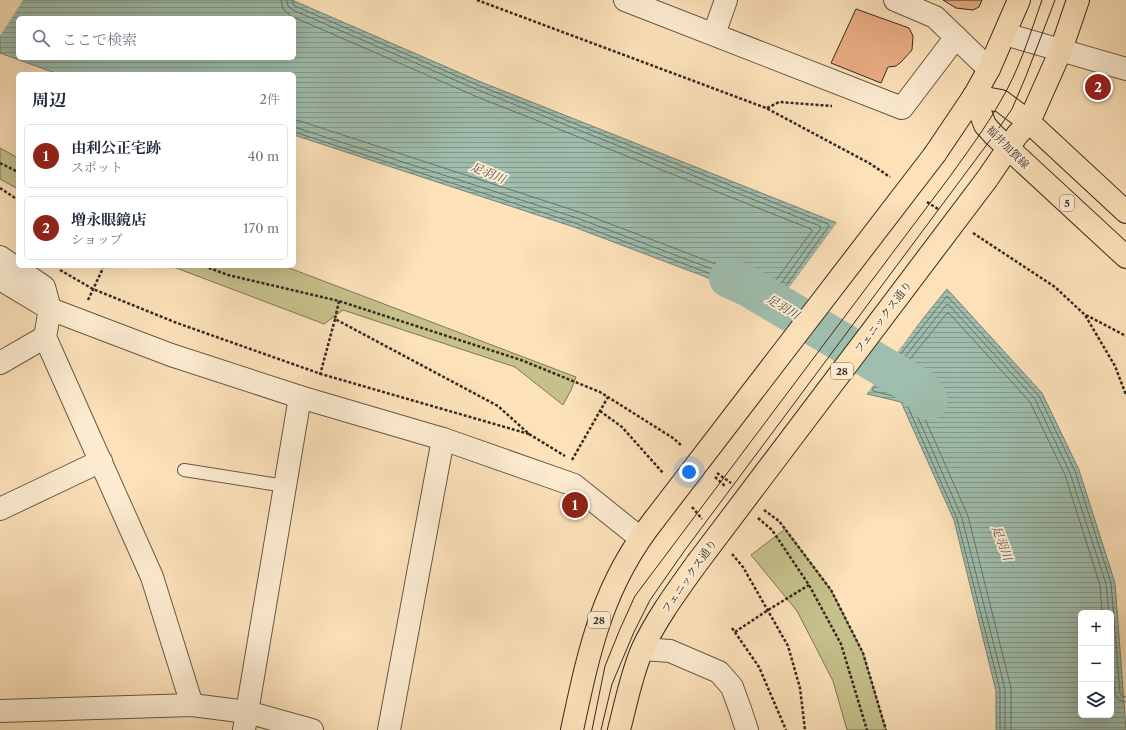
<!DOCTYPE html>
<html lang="ja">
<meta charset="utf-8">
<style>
:root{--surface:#fff;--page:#f6f6f7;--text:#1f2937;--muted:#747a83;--line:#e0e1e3;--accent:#8f2418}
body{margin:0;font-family:"Libre Caslon Text","Noto Serif JP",serif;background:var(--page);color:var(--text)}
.controls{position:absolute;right:12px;bottom:12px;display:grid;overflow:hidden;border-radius:6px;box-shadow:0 4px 16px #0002}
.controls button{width:36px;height:36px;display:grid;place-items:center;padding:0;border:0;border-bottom:1px solid var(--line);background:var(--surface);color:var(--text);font:20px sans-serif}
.you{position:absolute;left:689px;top:472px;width:14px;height:14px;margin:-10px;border:3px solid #fff;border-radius:50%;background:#1a73e8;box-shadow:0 0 0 6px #1a73e833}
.badge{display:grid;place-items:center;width:26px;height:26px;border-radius:50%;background:var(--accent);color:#fff;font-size:13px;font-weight:700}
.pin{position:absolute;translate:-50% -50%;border:2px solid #fff;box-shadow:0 1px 4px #0006}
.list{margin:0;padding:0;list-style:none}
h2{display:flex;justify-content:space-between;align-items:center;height:52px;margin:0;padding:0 16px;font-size:17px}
h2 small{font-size:13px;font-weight:400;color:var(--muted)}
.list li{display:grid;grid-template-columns:26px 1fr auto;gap:12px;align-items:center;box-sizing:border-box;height:64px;margin:0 8px 8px;padding:0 8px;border:1px solid var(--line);border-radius:6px}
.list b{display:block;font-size:15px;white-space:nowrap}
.list p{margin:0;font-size:13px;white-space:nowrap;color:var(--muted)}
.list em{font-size:13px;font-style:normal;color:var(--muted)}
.icon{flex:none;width:22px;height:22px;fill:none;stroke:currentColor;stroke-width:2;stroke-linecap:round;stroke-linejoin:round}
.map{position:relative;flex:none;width:1126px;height:730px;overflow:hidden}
.search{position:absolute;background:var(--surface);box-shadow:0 4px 16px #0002;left:16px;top:16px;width:280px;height:44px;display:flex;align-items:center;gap:10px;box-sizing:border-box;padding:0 14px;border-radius:6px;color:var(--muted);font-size:15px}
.panel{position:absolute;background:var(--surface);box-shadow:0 4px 16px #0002;left:16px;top:72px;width:280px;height:196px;border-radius:6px}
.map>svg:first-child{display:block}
</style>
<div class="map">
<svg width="1126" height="730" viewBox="0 0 1126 730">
<defs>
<pattern id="water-rules" width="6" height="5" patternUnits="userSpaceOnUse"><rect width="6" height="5" fill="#9fbeae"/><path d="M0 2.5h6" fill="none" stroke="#829b8d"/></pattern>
</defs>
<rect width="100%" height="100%" fill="#fce1b9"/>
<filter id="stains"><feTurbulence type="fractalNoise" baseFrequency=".005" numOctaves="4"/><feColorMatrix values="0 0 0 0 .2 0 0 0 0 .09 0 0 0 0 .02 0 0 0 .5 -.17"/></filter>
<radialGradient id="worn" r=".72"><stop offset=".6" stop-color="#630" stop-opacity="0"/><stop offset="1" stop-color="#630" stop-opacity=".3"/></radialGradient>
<g fill="#c6c18b" stroke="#7e7657">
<path d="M0,148L18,158V189L0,179Z"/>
<path d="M171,266H284L576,377L571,390L563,405L515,367L343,310L324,324Z"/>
<path d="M785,529L831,590L863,653L886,730H847L833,681L797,611L751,555Z"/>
</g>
<g fill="url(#water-rules)" stroke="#758376" fill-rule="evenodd">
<path d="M0,0H292L481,82L837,223L777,304L574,227L294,135V74H58L0,53ZM18,18H294V58H18Z"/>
<path d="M947,289L1042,393L1079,470L1115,583L1126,730H996V691L954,520L901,402L863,393ZM1081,613H1111V715H1081Z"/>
</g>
<g fill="#fce1b9">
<path d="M0,0H23L0,36Z"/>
<path d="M838,221V224L779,305H776Z"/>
<path d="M936,300L865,396L861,395V392Z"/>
</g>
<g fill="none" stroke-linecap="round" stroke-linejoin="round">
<g stroke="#6a7468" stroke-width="1">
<path d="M281,0L283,9L291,16L475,96L811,229L812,231L773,284L771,285L579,212L300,121L294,120"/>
<path d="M287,0L288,6L293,10L478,90L820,226L821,228L775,292H773L577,218L294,127"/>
<path d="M292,0L293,4L295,6L480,86L828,224L829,226L777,298H775L575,223L294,132"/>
<path d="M1111,643L1115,694L1119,700L1126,702"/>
<path d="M1000,730V690L957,519L905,400L902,398L873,391L872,390L947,296L1039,396L1075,471L1111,583L1120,693L1122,696L1126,697"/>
<path d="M1005,730V689L962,518L909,397L904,393L882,388L881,387L947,304L949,305L1035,399L1070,473L1106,584L1109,613"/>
<path d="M1011,730V688L968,516L914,394L907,388L893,384L891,383L947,313L950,314L1030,402L1065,475L1100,585L1102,613"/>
</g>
<path stroke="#9fbeae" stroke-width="40" d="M729,278L749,287L919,388L928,400"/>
</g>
<g fill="#ecaf86" stroke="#352a23">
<path d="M943,0H982L979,7L973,10L956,8Z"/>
<path d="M856,9L909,28L913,36L912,50L901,62L896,66L888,67L881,83L831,63Z"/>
</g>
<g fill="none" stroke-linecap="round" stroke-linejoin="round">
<defs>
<path id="service" d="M184,470L285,486"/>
<g id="minor">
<path d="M625,0L902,108L956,37"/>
<path d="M895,0L935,17L989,69"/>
<path d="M714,34L726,0"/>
<path d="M1005,34L1126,69"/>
<path d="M0,257L44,287L50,309L45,337L152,577L192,705"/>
<path d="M0,279L50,309L171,355L300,397L443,439L574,485L640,538"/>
<path d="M0,363L45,337"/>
<path d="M0,509L101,461"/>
<path d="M643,649L670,651L719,672L732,687L740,709L747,730"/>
<path d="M0,711L192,705L247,712L312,730"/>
<path d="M244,730L300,397"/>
<path d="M389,730L443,439"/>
</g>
<g id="primary">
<path d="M974,96L985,125L994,135L1126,257"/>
<path d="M974,96L1001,101L1029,122L1126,212"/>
<path d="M935,154L974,96L989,69L1019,0"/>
<path d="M987,179L1017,135L1029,122L1061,50L1078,0"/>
<path d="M572,730C589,651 602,586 654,520"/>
<path d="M619,730C626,703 631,676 642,650C656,619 677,591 697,563"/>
</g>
</defs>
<use href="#service" stroke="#675848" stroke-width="14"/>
<use href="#minor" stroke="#675848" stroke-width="24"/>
<use href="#primary" stroke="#352a23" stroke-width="24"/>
<g stroke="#352a23" stroke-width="2.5" stroke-dasharray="3 2" stroke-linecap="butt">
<path d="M477,0L766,108L869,163L890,177"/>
<path d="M767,108L779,102L832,106"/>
<path d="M0,163L18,172"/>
<path d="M0,188L18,200"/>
<path d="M927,202L938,209"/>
<path d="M973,233L1055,287L1085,315L1115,366L1126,395"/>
<path d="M204,266L228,275L339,301L521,360L600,392L673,438L682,446"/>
<path d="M60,270L93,289L177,323L321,374L529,434"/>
<path d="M88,300L104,266"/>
<path d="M339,301L335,319L498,406L529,434L565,456"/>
<path d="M1086,315L1126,336"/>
<path d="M320,375L335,319"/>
<path d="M600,411L622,427L663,473"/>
<path d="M572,460L608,397"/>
<path d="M717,473L731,483"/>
<path d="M715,477L726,487"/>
<path d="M692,507L702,519"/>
<path d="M764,510L779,521L831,590L863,653L886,730"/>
<path d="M758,518L772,530L809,585L841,644L867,730"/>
<path d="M732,554L743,567L788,646L800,688L805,730"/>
<path d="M732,628L759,667L786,730"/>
<path d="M735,632L768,610L809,585"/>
</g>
<use href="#service" stroke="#fdecd2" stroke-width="12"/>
<use href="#minor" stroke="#fdecd2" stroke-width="22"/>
<use href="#primary" stroke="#fce1b9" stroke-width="22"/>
<g stroke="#352a23" stroke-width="1">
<path d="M592,730L605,666L620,629L635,596L951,175C968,151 986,127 1000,102C1019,71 1030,34 1042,0"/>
<path d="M601,730L612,684L634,632L650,600L685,550L994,135L1012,109L1026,76L1055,0"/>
</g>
<defs>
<g id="primary-bridge">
<path d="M654,520L935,154"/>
<path d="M697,563L987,179"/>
</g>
</defs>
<use href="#primary-bridge" stroke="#352a23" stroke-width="24" stroke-linecap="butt"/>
<use href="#primary-bridge" stroke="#fce1b9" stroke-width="22"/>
</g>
<g text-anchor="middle" stroke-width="4" stroke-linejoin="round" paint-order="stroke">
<g fill="#fdecd2" stroke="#716458" stroke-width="1">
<rect x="1060" y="195" width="14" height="16" rx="3"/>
<rect x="831" y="363" width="22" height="16" rx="3"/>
<rect x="588" y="612" width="22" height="16" rx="3"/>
</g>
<g font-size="10" font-weight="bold" fill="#352a23">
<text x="1067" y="207">5</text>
<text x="842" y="375">28</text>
<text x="599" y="624">28</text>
</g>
<g font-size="11" fill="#352a23" stroke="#fdecd2">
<text transform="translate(1008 147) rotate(45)" y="4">福井加賀線</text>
<text transform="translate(883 317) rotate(-53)" y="4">フェニックス通り</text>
<text transform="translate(689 576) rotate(-55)" y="4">フェニックス通り</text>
</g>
<g font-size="12" font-style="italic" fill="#504f46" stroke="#fdecd2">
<text transform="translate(488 173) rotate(23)" y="4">足羽川</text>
<text transform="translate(783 307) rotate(31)" y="4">足羽川</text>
<text transform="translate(1002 543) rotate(70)" y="4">足羽川</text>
</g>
</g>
<rect width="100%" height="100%" filter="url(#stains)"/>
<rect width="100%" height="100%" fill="url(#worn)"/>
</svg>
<div class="controls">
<button>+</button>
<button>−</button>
<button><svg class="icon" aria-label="layers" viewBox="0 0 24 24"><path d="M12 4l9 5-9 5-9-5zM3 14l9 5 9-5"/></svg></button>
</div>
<div class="you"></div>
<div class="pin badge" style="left:575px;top:505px">1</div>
<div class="pin badge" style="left:1098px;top:87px">2</div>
<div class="search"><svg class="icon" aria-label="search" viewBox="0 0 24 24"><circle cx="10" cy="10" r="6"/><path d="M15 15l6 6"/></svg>ここで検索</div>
<section class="panel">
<h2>周辺<small>2件</small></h2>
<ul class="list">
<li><span class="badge">1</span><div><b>由利公正宅跡</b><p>スポット</p></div><em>40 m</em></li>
<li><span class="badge">2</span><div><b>増永眼鏡店</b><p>ショップ</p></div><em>170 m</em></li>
</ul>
</section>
</div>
